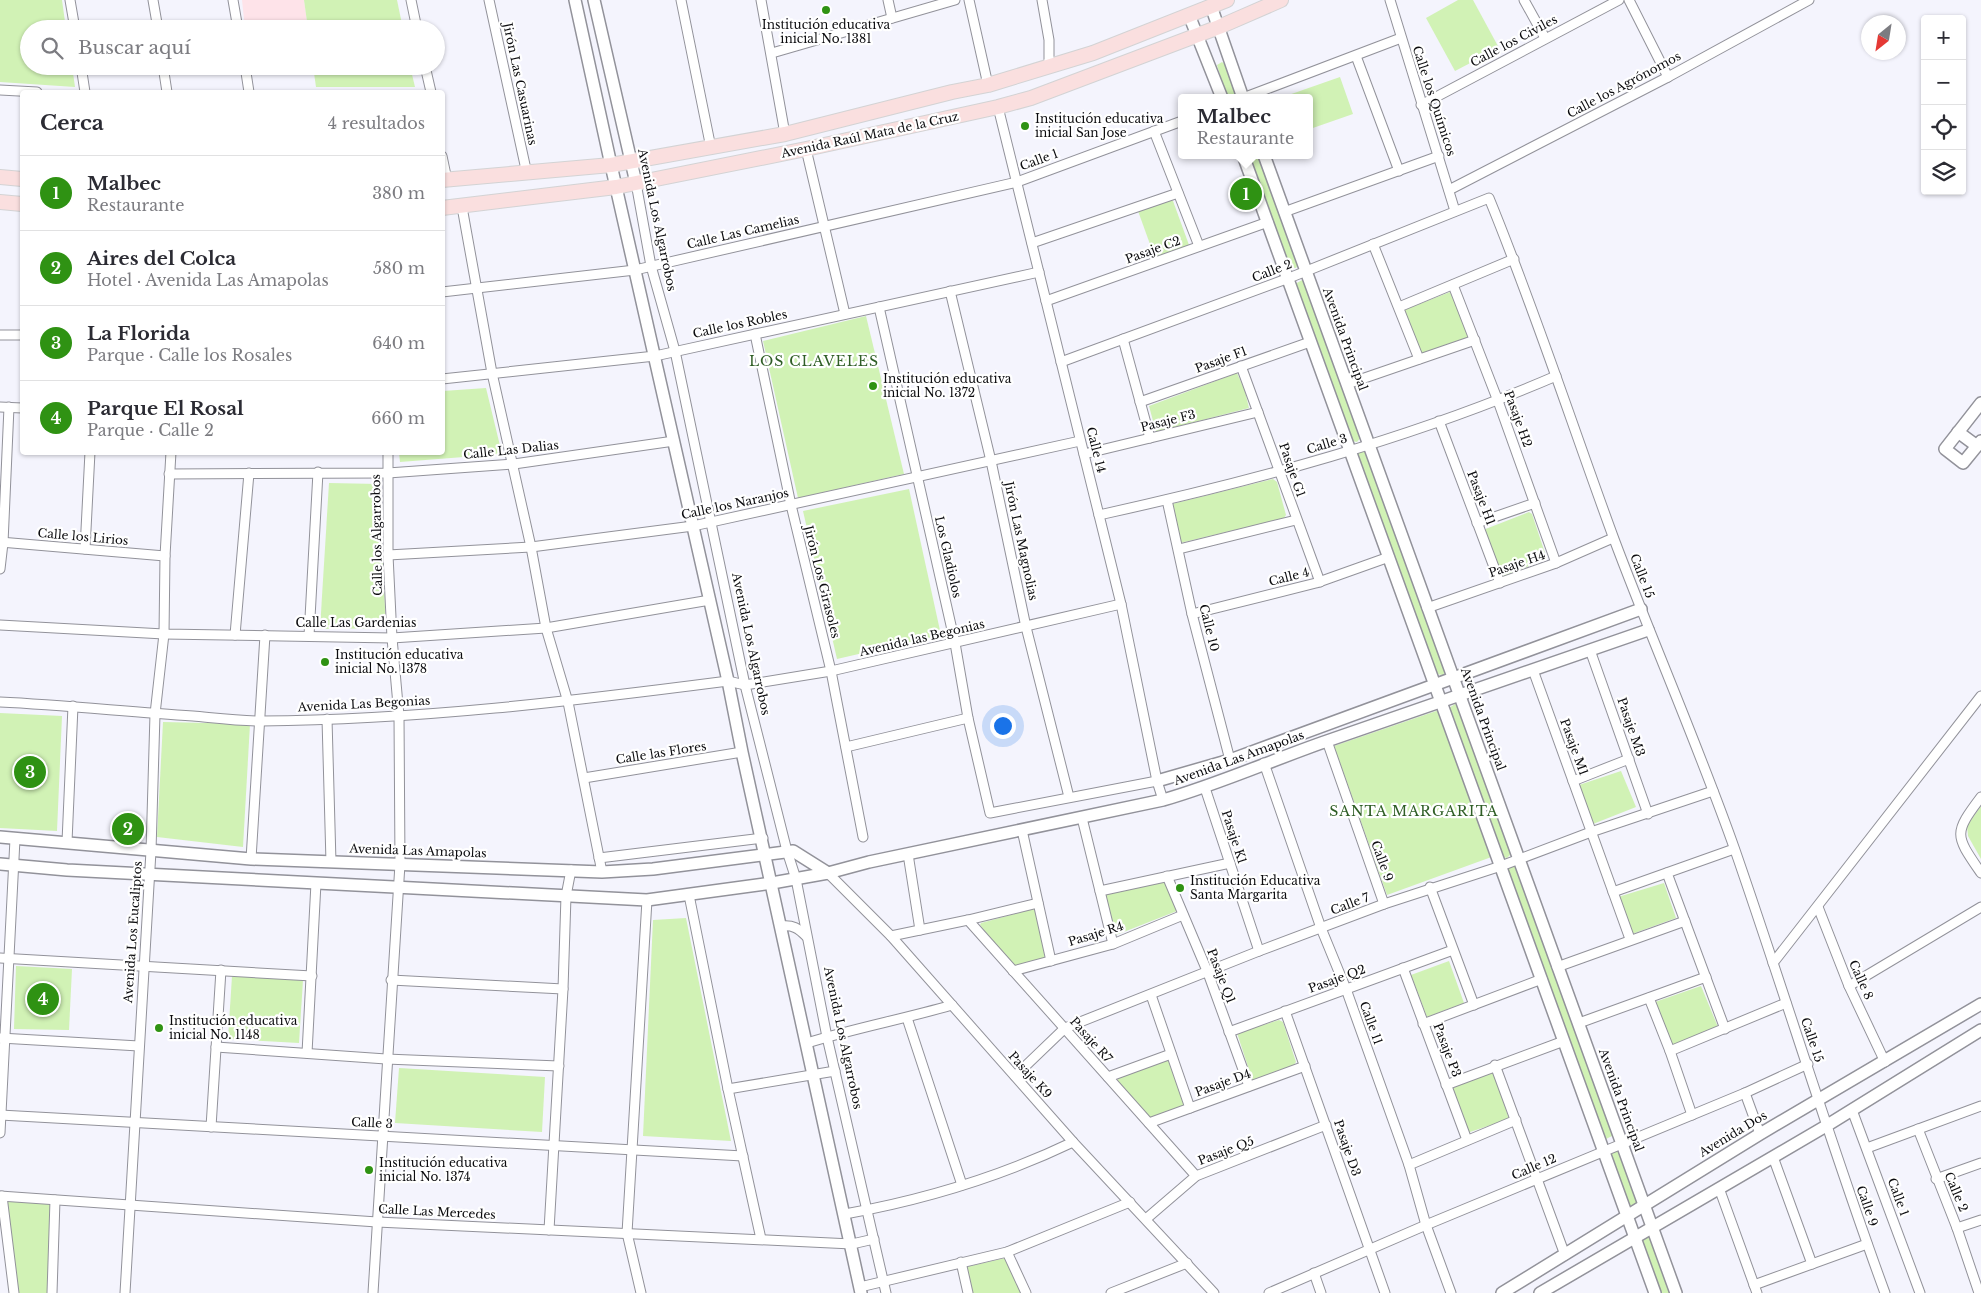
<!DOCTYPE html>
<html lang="es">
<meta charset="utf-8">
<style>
:root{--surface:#fff;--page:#f7f7f7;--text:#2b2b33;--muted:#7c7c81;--line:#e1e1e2;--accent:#2f9213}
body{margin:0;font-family:"Libre Baskerville",serif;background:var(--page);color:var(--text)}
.controls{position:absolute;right:15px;top:15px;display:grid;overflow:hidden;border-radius:5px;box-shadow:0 1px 4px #0004}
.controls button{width:45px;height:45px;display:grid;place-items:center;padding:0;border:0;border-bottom:1px solid var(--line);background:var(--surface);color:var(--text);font:25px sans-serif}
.compass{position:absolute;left:1861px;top:15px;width:45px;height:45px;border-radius:50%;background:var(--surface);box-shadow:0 1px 4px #0004;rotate:210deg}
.you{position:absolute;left:1002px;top:725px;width:18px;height:18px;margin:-12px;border:4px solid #fff;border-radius:50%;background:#1a73e8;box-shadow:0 0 0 8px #1a73e833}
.badge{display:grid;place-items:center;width:32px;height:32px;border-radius:50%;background:var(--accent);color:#fff;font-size:16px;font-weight:700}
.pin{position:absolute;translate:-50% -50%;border:2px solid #fff;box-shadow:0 1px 5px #0006}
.popup{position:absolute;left:1178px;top:94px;width:135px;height:65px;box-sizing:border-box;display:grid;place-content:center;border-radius:5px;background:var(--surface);filter:drop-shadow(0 1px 4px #0005);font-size:16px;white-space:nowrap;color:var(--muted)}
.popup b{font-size:19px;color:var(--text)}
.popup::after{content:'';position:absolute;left:50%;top:100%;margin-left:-10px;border:10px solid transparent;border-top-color:var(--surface)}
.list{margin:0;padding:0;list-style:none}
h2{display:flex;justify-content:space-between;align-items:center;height:65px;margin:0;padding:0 20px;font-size:21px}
h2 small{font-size:16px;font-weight:400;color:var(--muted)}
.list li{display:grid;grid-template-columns:32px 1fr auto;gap:15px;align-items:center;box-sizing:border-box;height:75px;padding:0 20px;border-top:1px solid var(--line)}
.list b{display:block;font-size:19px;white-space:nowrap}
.list p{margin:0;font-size:16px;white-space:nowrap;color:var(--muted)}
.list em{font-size:16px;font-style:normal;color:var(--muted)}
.icon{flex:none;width:28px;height:28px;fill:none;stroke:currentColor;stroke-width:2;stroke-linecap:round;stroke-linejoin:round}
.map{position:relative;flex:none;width:1981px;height:1293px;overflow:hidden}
.search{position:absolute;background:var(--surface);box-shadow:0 1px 4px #0004;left:20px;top:20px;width:425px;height:55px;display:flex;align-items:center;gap:12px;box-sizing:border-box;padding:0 18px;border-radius:28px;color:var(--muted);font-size:19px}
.panel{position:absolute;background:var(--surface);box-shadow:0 1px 4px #0004;left:20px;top:90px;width:425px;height:365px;border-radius:5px}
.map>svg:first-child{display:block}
</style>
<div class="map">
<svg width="1981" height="1293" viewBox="0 0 1981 1293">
<rect width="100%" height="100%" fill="#f4f4fd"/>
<path fill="#fee3e9" d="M242,0H304L308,29H245Z"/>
<g fill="#d1f2b5">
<path d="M0,0H62L66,29H29V66H72L75,87L0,82Z"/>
<path d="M304,0H397L403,29H308Z"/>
<path d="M1458,0H1473L1499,48L1455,71L1426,18Z"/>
<path d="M1222,62L1226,65L1238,98H1227L1217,65Z"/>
<path d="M313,66H410L415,87H316Z"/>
<path d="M1340,77L1353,114L1310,129V98H1280Z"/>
<path d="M1248,155H1259L1298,265L1296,268L1289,267Z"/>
<path d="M1170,200L1173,201L1189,245L1155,258L1138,211Z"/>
<path d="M1304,279L1361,437L1357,442L1352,441L1295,284Z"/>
<path d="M1450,292L1470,338L1422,354L1404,310Z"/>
<path d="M866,316L904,474L798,498L763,341Z"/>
<path d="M1237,373L1245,391L1249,408L1156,432L1149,406Z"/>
<path d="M486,388L502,454L400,462L399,453L442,452L443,391Z"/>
<path d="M1365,450L1446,670L1443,675L1436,674L1357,454L1358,451Z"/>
<path d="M1273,479L1277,482L1286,515L1284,518L1180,543L1171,507L1172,504Z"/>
<path d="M329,483L379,484L386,628L320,629Z"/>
<path d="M909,489L941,635L837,659L803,511Z"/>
<path d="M1529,512L1532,514L1547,559L1501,577L1483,530Z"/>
<path d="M1455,704L1458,706L1511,854L1507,858L1503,857L1449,708Z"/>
<path d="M1442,709L1497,855L1387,895L1334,746Z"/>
<path d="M0,713L62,716L57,831L0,828Z"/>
<path d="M163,722L250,724L243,847L157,837Z"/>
<path d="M1621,771L1636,807L1593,824L1579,785Z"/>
<path d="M1981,806V859L1968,836L1967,826Z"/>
<path d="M1514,865L1614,1135L1606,1139L1603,1136L1507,871V868Z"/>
<path d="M1164,881L1166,882L1177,911L1116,935L1105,894Z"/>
<path d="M1664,883L1676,918L1632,934L1618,897Z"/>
<path d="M1033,909L1036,911L1045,958L1044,960L1013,966L980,925L981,923Z"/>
<path d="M686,918L731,1141L643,1136L653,920Z"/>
<path d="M1449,961L1464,1003L1427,1017L1411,975Z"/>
<path d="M16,966L72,969L69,1030L14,1029Z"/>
<path d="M232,976L303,980L299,1043L228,1039Z"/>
<path d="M1701,986L1718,1027L1672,1046L1655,1002Z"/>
<path d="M1279,1020L1283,1022L1296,1062L1293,1066L1253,1082L1237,1033Z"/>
<path d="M1168,1060L1184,1104L1182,1107L1151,1119L1118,1082V1078Z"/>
<path d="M399,1068L545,1077L542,1132L395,1123Z"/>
<path d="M1491,1073H1494L1509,1119L1467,1133L1451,1089L1452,1085Z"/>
<path d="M1617,1150L1638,1201L1634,1206L1629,1205L1611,1154L1612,1151Z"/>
<path d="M6,1199L55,1204L49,1293H18Z"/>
<path d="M1648,1236L1651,1238L1671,1293H1660L1641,1241V1238Z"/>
<path d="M1005,1258L1021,1293H973L966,1267Z"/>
</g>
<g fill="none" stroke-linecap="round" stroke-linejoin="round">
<defs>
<g id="minor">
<path d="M70,0L75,29"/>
<path d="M153,0L158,29"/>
<path d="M233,0L238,29"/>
<path d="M411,0L417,29"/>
<path d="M489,0L527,174"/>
<path d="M681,0L711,148"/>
<path d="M761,0L785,134"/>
<path d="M888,0L892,18"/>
<path d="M969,0L988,85"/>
<path d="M1042,0L1049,40V66"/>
<path d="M1390,0L1455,211"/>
<path d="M1524,0L1545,38"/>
<path d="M1629,0L1668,77"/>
<path d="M772,53L955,0"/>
<path d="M1356,56L1399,171"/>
<path d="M81,66L85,92"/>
<path d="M163,66L167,92"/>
<path d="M245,66L249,92"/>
<path d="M425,66L431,92"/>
<path d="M0,90L37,92"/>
<path d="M1243,98L1401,38"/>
<path d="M1421,105L1619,0"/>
<path d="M998,107L1121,604L1157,781L1163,800"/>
<path d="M1154,131L1199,246"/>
<path d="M806,149L845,314"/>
<path d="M442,156L447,180"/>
<path d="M636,183L651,266L675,351L745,685L787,851L796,879L827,1037L886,1293"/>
<path d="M1449,190L1668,77L1809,0"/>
<path d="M462,207L492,373L531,547L546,628L568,702L602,872"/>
<path d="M1284,212L1439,156"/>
<path d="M1032,243L1178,193"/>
<path d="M1373,244L1419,359"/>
<path d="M1453,285L1498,401L1556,563"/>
<path d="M950,291L991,461L1026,627L1069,797"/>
<path d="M442,292L635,270L1017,182L1182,121"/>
<path d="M1046,301L1268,222"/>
<path d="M879,307L955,643L968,718L990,813L1157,781"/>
<path d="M1399,307L1514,259"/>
<path d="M755,334L791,505L831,671L863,837"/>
<path d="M0,335H22"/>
<path d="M1123,339L1150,438"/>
<path d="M1061,362L1289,278L1489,198C1535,310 1572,425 1614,539C1653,643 1698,745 1735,850C1786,997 1831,1146 1885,1293"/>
<path d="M1241,366L1320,582"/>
<path d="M442,379L655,356L1039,272"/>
<path d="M1347,384L1475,340"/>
<path d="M1140,402L1310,342"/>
<path d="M0,407L22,408"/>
<path d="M1439,421L1500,583"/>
<path d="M1084,454L1258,412"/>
<path d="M169,474L388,473L514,464L674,441"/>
<path d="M1167,500L1192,614L1230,760"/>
<path d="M1099,515C1254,481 1410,439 1556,376"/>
<path d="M1477,523L1535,503"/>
<path d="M0,542L165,556"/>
<path d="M85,549L90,452"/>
<path d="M1179,549L1296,520"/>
<path d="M388,555L531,547L693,526L1080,441"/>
<path d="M0,569L3,543L9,407"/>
<path d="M1427,608L1556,563L1613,538"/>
<path d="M1192,614L1316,583L1389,557"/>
<path d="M0,625L164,634L392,638L546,628L710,600"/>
<path d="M235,635L249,473"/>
<path d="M309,636L318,472"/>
<path d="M1590,650L1648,814"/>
<path d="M1533,670L1630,939"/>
<path d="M0,702C65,705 128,712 193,716C215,718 238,721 261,721C417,720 573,701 728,681L745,685L831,671L1121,604"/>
<path d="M327,719L331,862"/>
<path d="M1327,741L1384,904"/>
<path d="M846,747L968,718"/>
<path d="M1264,763L1321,928L1346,989L1409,1165L1426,1225L1451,1293"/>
<path d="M584,778L742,752"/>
<path d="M1573,781L1629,759"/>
<path d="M1205,788L1259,951"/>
<path d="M1981,797C1953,834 1955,835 1981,873"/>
<path d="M1082,818L1113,944"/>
<path d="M1022,830L1051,961"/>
<path d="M67,842L73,706"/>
<path d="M908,854L920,930"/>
<path d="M599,858L763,838"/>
<path d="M251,859L265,635"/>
<path d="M828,873L891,936L1073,1142L1214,1293"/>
<path d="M1667,873L1725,1029"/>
<path d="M1167,876L1208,973L1249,1086"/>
<path d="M1430,887L1474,1005"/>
<path d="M1100,891L1230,863"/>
<path d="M1613,892L1734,849"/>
<path d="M689,895L728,1089L761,1239"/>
<path d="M1818,907L1849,986L1885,1062"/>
<path d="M968,920L1196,1176"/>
<path d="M782,926C793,925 798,928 806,936"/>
<path d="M891,936L968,920L1038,903"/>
<path d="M0,958L312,976"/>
<path d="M1773,963L1981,696"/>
<path d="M1557,967L1685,921"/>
<path d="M1403,968L1467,1140"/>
<path d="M1013,971L1113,944L1183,915"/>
<path d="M391,980L563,989"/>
<path d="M1849,986L1981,907"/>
<path d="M1151,995L1190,1108"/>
<path d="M1649,998L1670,1051L1692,1115"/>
<path d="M1285,1011L1385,1293"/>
<path d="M907,1018L962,1185"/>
<path d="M1579,1023L1706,977"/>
<path d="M1423,1024L1542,979"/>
<path d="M1229,1032L1453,950"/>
<path d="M0,1038L139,1046"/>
<path d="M807,1043C855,1028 904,1019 952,1005"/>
<path d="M216,1047L386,1059L559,1066"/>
<path d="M1670,1051L1786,1003"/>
<path d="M307,1053L316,883"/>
<path d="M1495,1065L1565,1255"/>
<path d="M1015,1076L1065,1028L1259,951L1384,904L1501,866L1591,832L1713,791"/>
<path d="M1108,1077L1171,1054"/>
<path d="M1446,1085L1564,1041"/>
<path d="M728,1089L835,1071"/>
<path d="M1745,1093L1760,1134"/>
<path d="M1852,1110L1920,1293"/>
<path d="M0,1115L743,1156"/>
<path d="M1149,1123L1305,1066"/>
<path d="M211,1127L221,970"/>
<path d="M1918,1129L1957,1228L1979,1293"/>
<path d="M0,1133L15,839"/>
<path d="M1867,1148L1981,1106"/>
<path d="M1773,1157L1812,1264"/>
<path d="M1409,1165L1516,1120"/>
<path d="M1936,1179L1981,1163"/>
<path d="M1719,1188L1757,1293"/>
<path d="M0,1196L377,1222L852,1244L874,1239"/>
<path d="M2,1196L14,1293"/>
<path d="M845,1214C923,1200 1002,1176 1073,1142"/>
<path d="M1146,1219L1196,1176L1326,1125"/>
<path d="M1957,1228L1981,1220"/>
<path d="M549,1230L563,989L566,896L571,870"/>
<path d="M1007,1252L1026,1293"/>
<path d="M961,1262L968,1293"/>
<path d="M1314,1273L1321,1293"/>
<path d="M1754,1285L1867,1244"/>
<path d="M860,1287L1007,1252L1130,1202"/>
<path d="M52,1293L55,1200"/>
<path d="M125,1293L151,851L155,714L164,634L165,556L171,452"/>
<path d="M373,1293L400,864L399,716L392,638L388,555V452"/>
<path d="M641,1293L627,1233L647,900"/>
<path d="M1111,1293L1187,1263"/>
<path d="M1269,1293L1426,1225L1745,1093L1808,1064"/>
</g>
<g id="tertiary">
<path d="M575,0L611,165L728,681L742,752L861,1293"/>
<path d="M594,0L636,183"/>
<path d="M1211,6L1243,98"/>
<path d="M1189,15L1222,98"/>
<path d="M1243,155L1655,1293"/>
<path d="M1264,155L1676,1293"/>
<path d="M1981,403L1945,449L1963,463L1981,441"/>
<path d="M1958,432L1977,446"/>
<path d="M1157,781L1230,760L1641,609"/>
<path d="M0,837L251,859L602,872L653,869L793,851L828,873"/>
<path d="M0,864L67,870L647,900L772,883L828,873L869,862L1163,800C1219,784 1272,760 1327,741C1434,704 1541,667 1648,630"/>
<path d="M1502,1293L1760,1134L1981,1004"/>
<path d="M1540,1293L1826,1126L1981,1030"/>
</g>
<g id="primary">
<path d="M0,177L22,179"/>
<path d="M442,180L611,165L785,134L952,92L988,85L1093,53L1227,0"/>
<path d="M0,202L22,204"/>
<path d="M442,208L616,187L806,149L998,107L1031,98L1219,27L1281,0"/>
</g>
</defs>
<use href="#minor" stroke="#92929a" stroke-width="11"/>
<use href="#tertiary" stroke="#92929a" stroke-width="14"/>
<use href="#primary" stroke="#d3d3d4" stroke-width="16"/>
<use href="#minor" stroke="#fff" stroke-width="9"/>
<use href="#tertiary" stroke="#fff" stroke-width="11"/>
<use href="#primary" stroke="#fadfdf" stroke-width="14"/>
</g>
<g fill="#2f9213" stroke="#fff" stroke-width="2">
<circle cx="826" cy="10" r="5"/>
<circle cx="1025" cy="126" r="5"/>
<circle cx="873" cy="386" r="5"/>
<circle cx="325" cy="662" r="5"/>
<circle cx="1180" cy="888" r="5"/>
<circle cx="159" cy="1028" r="5"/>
<circle cx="369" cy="1170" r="5"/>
</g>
<g text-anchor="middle" stroke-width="4.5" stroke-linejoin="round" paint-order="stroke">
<g font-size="12" fill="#0c0c0f" stroke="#fff" text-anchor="start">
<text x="826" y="29" text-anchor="middle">Institución educativa<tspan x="826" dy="14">inicial No. 1381</tspan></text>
<text x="1035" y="123">Institución educativa<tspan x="1035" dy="14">inicial San Jose</tspan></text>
<text x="883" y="383">Institución educativa<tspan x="883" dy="14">inicial No. 1372</tspan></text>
<text x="335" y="659">Institución educativa<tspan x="335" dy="14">inicial No. 1378</tspan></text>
<text x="1190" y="885">Institución Educativa<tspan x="1190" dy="14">Santa Margarita</tspan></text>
<text x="169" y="1025">Institución educativa<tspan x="169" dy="14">inicial No. 1148</tspan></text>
<text x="379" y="1167">Institución educativa<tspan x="379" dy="14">inicial No. 1374</tspan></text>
</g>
<g font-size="12" fill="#0c0c0f" stroke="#fff">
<text transform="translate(1514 41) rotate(-28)" y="4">Calle los Civiles</text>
<text transform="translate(520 84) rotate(78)" y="4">Jirón Las Casuarinas</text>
<text transform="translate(1624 85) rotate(-28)" y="4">Calle los Agrónomos</text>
<text transform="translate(1434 101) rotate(72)" y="4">Calle los Químicos</text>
<text transform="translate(870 135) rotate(-12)" y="4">Avenida Raúl Mata de la Cruz</text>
<text transform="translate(1039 160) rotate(-20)" y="4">Calle 1</text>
<text transform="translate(657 220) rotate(78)" y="4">Avenida Los Algarrobos</text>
<text transform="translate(743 232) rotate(-13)" y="4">Calle Las Camelias</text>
<text transform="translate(1153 250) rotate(-20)" y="4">Pasaje C2</text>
<text transform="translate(1272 271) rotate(-21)" y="4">Calle 2</text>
<text transform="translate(740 324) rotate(-12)" y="4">Calle los Robles</text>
<text transform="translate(1345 339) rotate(70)" y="4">Avenida Principal</text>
<text transform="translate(1221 360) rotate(-20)" y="4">Pasaje F1</text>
<text transform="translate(1518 419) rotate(70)" y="4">Pasaje H2</text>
<text transform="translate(1168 421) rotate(-14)" y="4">Pasaje F3</text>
<text transform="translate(1327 444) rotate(-17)" y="4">Calle 3</text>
<text transform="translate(511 450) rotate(-6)" y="4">Calle Las Dalias</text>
<text transform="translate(1096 450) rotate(76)" y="4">Calle 14</text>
<text transform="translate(1292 470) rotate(71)" y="4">Pasaje G1</text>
<text transform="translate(1481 498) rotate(69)" y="4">Pasaje H1</text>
<text transform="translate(735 504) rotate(-12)" y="4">Calle los Naranjos</text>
<text transform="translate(377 535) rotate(-91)" y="4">Calle los Algarrobos</text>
<text transform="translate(83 537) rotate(5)" y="4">Calle los Lirios</text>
<text transform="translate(1021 541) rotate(78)" y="4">Jirón Las Magnolias</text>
<text transform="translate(948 557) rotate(77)" y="4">Los Gladiolos</text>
<text transform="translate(1517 564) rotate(-19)" y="4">Pasaje H4</text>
<text transform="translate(1642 576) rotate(69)" y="4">Calle 15</text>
<text transform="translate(1289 577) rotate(-14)" y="4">Calle 4</text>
<text transform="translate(822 582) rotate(76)" y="4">Jirón Los Girasoles</text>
<text x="356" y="627">Calle Las Gardenias</text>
<text transform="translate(1209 628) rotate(76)" y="4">Calle 10</text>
<text transform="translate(922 638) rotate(-13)" y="4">Avenida las Begonias</text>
<text transform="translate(751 644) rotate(78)" y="4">Avenida Los Algarrobos</text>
<text transform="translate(364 704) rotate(-3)" y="4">Avenida Las Begonias</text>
<text transform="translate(1483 719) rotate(70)" y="4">Avenida Principal</text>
<text transform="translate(1631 727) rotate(71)" y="4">Pasaje M3</text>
<text transform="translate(1574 747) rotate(70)" y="4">Pasaje M1</text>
<text transform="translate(661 753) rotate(-9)" y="4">Calle las Flores</text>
<text transform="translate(1239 758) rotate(-20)" y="4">Avenida Las Amapolas</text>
<text transform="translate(1234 837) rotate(72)" y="4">Pasaje K1</text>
<text transform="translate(418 851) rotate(2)" y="4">Avenida Las Amapolas</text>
<text transform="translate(1382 861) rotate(70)" y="4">Calle 9</text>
<text transform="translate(1350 904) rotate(-21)" y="4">Calle 7</text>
<text transform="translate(133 932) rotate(-86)" y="4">Avenida Los Eucaliptos</text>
<text transform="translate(1096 934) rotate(-17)" y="4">Pasaje R4</text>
<text transform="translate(1221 976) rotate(69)" y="4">Pasaje Q1</text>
<text transform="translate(1337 979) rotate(-20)" y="4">Pasaje Q2</text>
<text transform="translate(1861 980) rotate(66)" y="4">Calle 8</text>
<text transform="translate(1371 1023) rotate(70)" y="4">Calle 11</text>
<text transform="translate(843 1038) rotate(78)" y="4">Avenida Los Algarrobos</text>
<text transform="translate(1091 1040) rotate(48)" y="4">Pasaje R7</text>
<text transform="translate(1812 1040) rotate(71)" y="4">Calle 15</text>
<text transform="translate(1447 1050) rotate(69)" y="4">Pasaje P3</text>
<text transform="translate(1030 1075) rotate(48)" y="4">Pasaje K9</text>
<text transform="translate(1223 1083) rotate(-20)" y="4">Pasaje D4</text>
<text transform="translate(1621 1100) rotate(70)" y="4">Avenida Principal</text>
<text transform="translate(372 1123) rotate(3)" y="4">Calle 3</text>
<text transform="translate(1733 1134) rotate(-31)" y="4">Avenida Dos</text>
<text transform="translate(1347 1148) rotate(71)" y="4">Pasaje D3</text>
<text transform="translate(1226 1151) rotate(-21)" y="4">Pasaje Q5</text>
<text transform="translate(1534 1167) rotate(-23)" y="4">Calle 12</text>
<text transform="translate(1956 1192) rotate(67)" y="4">Calle 2</text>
<text transform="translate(1898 1197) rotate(70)" y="4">Calle 1</text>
<text transform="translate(1867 1206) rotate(71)" y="4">Calle 9</text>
<text transform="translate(437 1212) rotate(3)" y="4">Calle Las Mercedes</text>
</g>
<g font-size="14" letter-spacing="1" fill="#2f5e26" stroke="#fff">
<text x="814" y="366">LOS CLAVELES</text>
<text x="1414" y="816">SANTA MARGARITA</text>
</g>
</g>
</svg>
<div class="controls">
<button>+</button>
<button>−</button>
<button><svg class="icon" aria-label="locate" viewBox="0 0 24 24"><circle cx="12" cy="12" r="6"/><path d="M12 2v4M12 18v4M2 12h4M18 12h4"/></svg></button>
<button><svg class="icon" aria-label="layers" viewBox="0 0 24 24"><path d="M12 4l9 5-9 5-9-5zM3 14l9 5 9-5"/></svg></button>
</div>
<svg class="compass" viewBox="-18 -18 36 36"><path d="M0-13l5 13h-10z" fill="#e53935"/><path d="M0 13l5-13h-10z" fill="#7c7c81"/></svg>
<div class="you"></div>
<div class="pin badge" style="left:1246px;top:194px">1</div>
<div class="popup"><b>Malbec</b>Restaurante</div>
<div class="pin badge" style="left:128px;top:829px">2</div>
<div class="pin badge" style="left:30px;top:772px">3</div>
<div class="pin badge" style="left:43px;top:999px">4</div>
<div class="search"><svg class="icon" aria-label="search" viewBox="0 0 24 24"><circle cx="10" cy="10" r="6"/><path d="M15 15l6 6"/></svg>Buscar aquí</div>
<section class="panel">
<h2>Cerca<small>4 resultados</small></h2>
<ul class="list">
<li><span class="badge">1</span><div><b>Malbec</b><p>Restaurante</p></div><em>380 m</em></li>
<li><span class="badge">2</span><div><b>Aires del Colca</b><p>Hotel · Avenida Las Amapolas</p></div><em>580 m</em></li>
<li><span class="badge">3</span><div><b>La Florida</b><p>Parque · Calle los Rosales</p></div><em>640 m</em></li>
<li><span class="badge">4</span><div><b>Parque El Rosal</b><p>Parque · Calle 2</p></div><em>660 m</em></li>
</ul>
</section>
</div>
